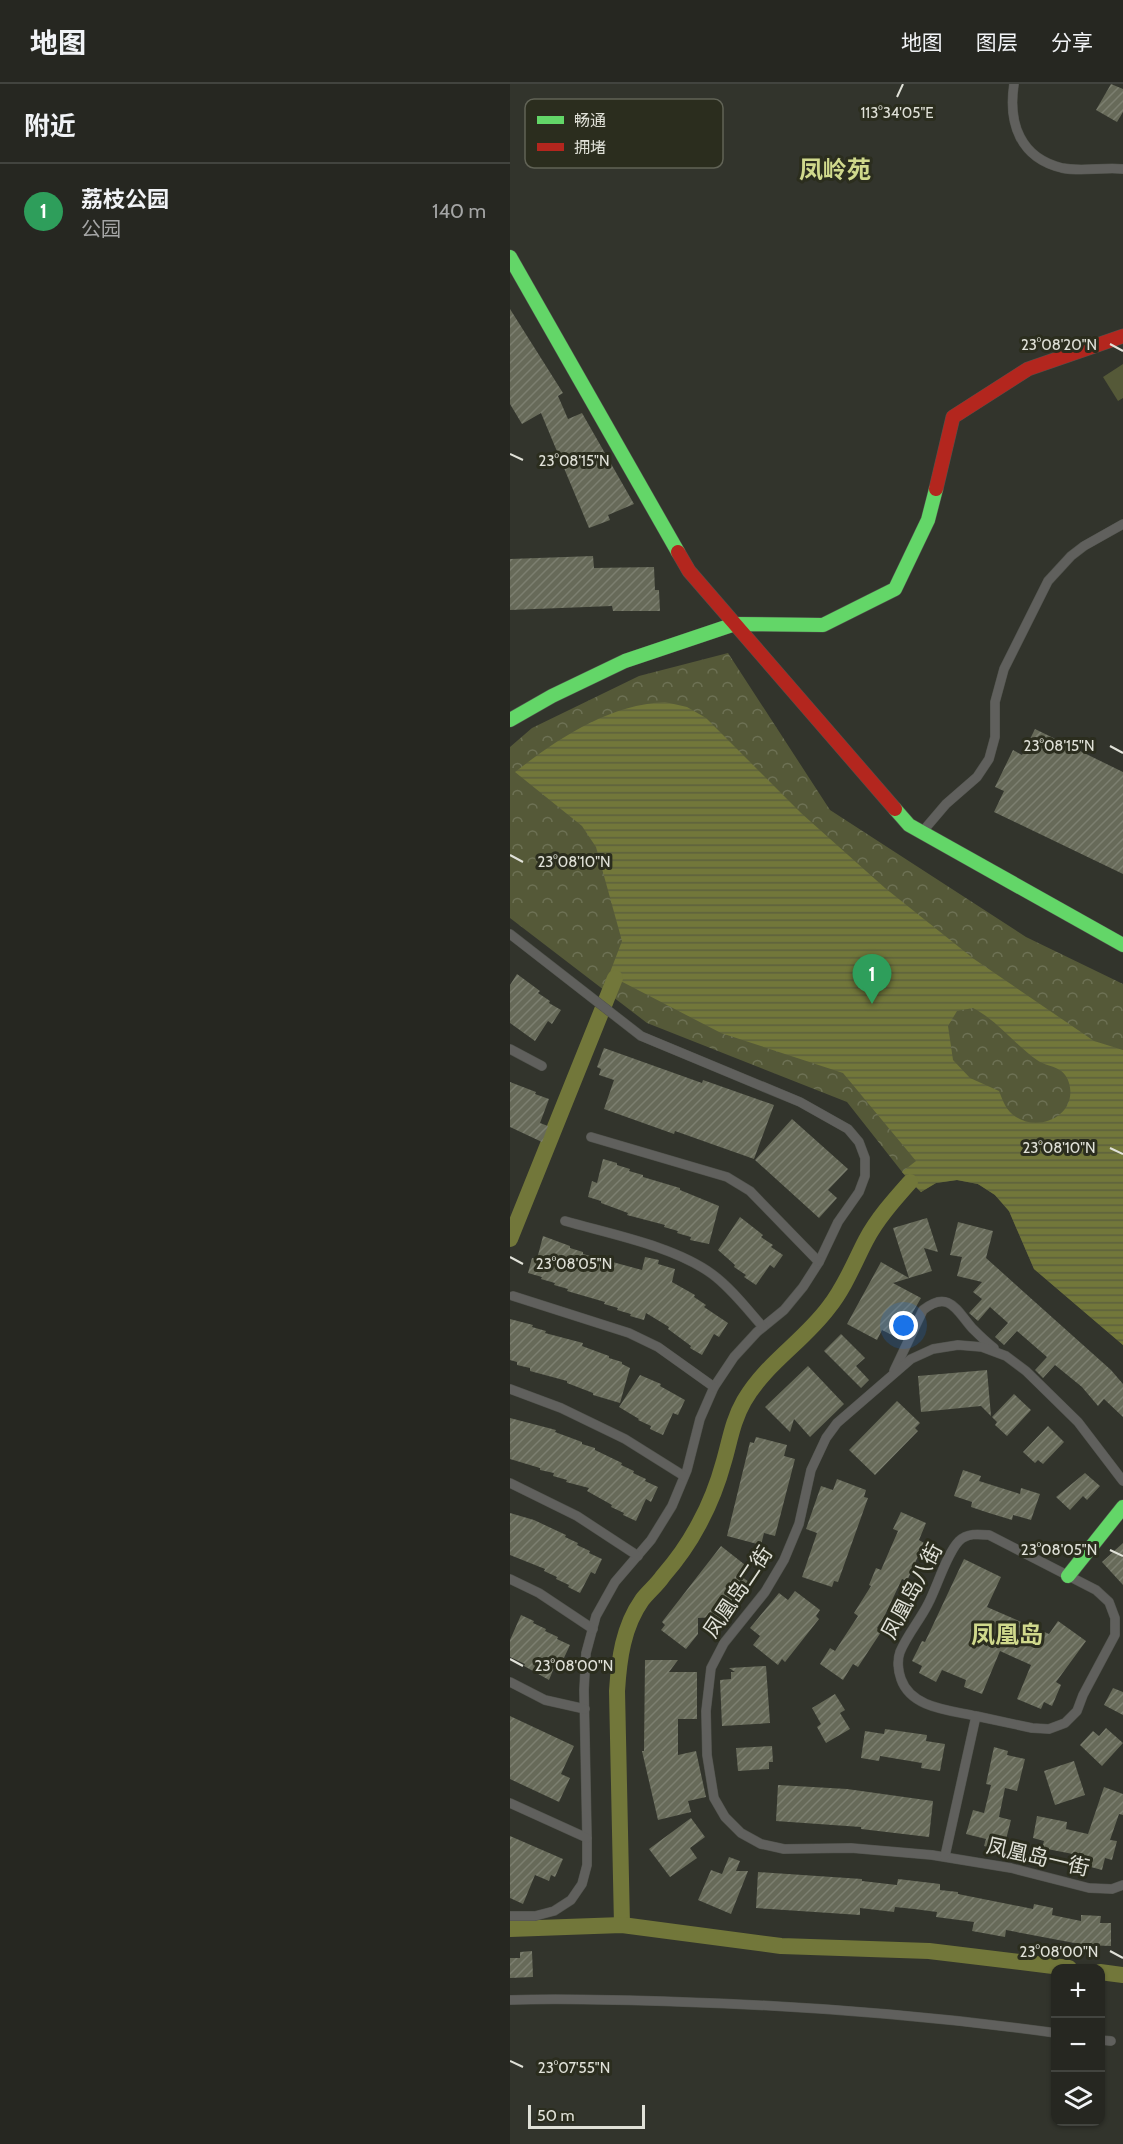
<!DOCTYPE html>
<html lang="zh">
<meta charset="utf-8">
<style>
:root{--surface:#262721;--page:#32332e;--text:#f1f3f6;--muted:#a4a5a5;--line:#42443f;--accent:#8c9099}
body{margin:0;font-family:Cabin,"Noto Sans SC",sans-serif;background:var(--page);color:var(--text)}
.controls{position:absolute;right:18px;bottom:18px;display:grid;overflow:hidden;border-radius:12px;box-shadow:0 2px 4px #0004}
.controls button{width:54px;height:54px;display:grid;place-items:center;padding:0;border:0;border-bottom:2px solid var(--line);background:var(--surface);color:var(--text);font:30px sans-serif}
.scale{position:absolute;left:18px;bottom:15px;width:117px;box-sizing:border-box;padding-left:6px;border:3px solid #e0e1d8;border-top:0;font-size:16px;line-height:21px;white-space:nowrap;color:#e0e1d8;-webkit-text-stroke:4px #2b2d1e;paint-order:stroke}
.you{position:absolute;left:394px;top:1242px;width:21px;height:21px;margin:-15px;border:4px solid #fff;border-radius:50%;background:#1a73e8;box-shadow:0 0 0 9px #1a73e833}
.badge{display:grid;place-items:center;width:39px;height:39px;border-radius:50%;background:var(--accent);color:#fff;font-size:20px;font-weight:700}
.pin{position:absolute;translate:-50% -50px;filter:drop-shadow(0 2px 3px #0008)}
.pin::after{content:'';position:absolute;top:32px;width:21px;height:18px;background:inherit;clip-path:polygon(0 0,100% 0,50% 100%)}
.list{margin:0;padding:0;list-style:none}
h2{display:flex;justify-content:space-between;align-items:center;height:78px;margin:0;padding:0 24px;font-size:26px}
h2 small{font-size:20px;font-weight:400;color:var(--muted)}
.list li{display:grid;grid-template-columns:39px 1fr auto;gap:18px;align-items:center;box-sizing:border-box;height:96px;padding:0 24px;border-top:2px solid var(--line)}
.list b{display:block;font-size:22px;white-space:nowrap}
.list p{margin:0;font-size:20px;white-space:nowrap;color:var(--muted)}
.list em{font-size:20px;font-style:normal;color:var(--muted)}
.icon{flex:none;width:33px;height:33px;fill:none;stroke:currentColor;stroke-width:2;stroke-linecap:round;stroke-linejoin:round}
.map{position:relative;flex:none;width:613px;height:2060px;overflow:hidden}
header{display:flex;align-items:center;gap:36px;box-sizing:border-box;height:84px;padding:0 30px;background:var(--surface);border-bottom:2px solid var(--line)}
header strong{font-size:28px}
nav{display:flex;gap:33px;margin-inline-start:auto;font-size:21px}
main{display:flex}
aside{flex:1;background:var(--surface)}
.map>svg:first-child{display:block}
</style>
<header>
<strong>地图</strong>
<nav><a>地图</a><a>图层</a><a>分享</a></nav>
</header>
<main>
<aside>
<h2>附近<small></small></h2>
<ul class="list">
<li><span class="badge" style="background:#2e9e5b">1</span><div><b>荔枝公园</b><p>公园</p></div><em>140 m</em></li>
</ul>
</aside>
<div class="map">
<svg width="613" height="2060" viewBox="0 0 613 2060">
<defs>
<pattern id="park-crowns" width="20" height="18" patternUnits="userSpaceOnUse" patternTransform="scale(1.5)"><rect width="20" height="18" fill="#555938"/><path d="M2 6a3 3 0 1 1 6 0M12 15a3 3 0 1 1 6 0" fill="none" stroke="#6d7154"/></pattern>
<pattern id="water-rules" width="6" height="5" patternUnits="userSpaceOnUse" patternTransform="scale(1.5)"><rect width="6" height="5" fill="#72773a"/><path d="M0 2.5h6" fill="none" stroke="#5d603d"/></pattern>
<pattern id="building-hatch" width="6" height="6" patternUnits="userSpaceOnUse" patternTransform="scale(1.5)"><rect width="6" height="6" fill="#676a59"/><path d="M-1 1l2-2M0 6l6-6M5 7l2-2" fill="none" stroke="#7c7f70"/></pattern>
</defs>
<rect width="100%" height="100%" fill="#32342c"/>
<path fill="url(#park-crowns)" d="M218,569L320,726L516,853L613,900V1261L524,1185L499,1127L485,1111L468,1100L447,1096L426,1099L411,1108L400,1098L337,1018L137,939L0,834V663L22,644L129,592Z"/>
<path fill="#555938" d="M613,280V314L608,317L593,293Z"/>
<path fill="url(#water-rules)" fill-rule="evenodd" d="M155,618L177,623L196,634L291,729L375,804L464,875L584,957L613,966V1261L524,1185L499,1127L485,1111L468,1100L447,1096L426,1099L411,1108L392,1088L406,1077L333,989L211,949L99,891L112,857L86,763L72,742L5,688C49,654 98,621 155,618ZM463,924C488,937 504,960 527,976C538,984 554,981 559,999C568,1030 531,1049 506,1033C496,1027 493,1017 489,1007L460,994L443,976L438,942L447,927Z"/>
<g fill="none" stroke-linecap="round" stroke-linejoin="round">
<g stroke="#72773a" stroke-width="16">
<path d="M0,1155L105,894"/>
<path d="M112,1841L107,1607C109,1575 113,1543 132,1516C138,1508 147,1501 153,1492C167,1476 179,1459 189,1440C200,1420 208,1399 214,1377C220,1356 223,1336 234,1317C257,1278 293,1258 319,1223C335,1203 344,1179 356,1156C367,1135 384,1116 400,1098"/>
<path d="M0,1845L112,1841L271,1862L419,1867L559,1884"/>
<path d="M590,1888L613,1891"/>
</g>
</g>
<g fill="url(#building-hatch)">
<path d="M601,0L613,5V28L607,38L586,26Z"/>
<path d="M0,225L53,309L48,312L58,335L72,329L124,420L98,431L100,436L79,444L31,329L12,340L0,320Z"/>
<path d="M83,472L84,484L144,483L145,506H149L150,527H103L102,522L0,526V475Z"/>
<path d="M525,645L613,688V790L484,728L494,707L485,703L503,666L512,671Z"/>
<path d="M7,890L30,907L28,909L40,917L39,919L51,926L42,940L38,937L25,957L0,939V901Z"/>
<path d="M94,964L192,999L193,996L264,1021L244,1075L165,1047L164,1050L94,1025L104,996L89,991L91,985L87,983Z"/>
<path d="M0,998L26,1008L25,1010L39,1015L30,1039L38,1042L32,1058L0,1043Z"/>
<path d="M282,1035L338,1085L318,1106L327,1114L309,1134L245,1076Z"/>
<path d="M93,1075L107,1079V1081L120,1085L119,1087L133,1091V1093L170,1104V1106L209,1122L199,1160L180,1156L181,1153L167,1149L168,1147L154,1143L155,1141L117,1131L118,1129L91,1119V1117L78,1113L82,1097L87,1099Z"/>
<path d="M230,1133L253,1151L251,1153L263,1161L261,1163L273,1171L264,1184L260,1181L246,1201L234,1193L236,1191L224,1183L225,1181L208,1166Z"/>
<path d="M417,1134L428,1168L414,1164L422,1187L383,1199L411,1214L388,1254L372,1246L367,1256L337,1240L371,1178L399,1194L383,1144Z"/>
<path d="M448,1138L483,1147L476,1174L601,1286L613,1300V1333L594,1315L588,1322L572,1303L545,1281L533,1294L525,1286L537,1273L507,1247L494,1261L485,1253L498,1239L480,1223L468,1237L459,1229L472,1215L463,1208L472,1198L447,1192L452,1173L440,1171Z"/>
<path d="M33,1152L60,1162V1164L73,1168V1170L132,1186L135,1173L149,1176L148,1180L165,1185L162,1198L185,1211L184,1213L196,1221L194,1223L218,1239L209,1253L204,1250L192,1271L180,1264L181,1262L158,1245L159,1243L136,1229L134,1236L120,1232L121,1230L107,1226L108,1224L94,1220L95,1218L57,1207L58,1205L44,1201L45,1199L31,1195L32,1193L18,1189L22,1174L27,1175Z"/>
<path d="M0,1235L23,1241L22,1243L36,1247L35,1249L73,1259L72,1262L99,1272V1274L112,1278V1280L120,1284L110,1319L83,1311V1309L57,1299V1297L20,1287V1284L7,1281V1278L0,1276Z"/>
<path d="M331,1250L355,1274L346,1282L359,1296L351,1304L314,1267Z"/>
<path d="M298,1282L334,1320L300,1353L284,1335L280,1348L255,1323Z"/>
<path d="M477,1286L481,1332L471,1322L411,1328L408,1292Z"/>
<path d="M130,1291L151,1300L150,1302L175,1316L168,1331L163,1329L153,1351L140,1345L141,1342L128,1336L129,1335L109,1323Z"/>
<path d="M504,1310L521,1326L497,1352L485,1341L487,1338L482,1333Z"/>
<path d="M387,1317L410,1339L405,1344L408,1347L365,1391L339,1366Z"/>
<path d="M0,1334L46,1346L45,1348L72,1358V1360L85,1364V1366L112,1379L111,1381L124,1387L123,1389L136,1395L135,1397L148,1403L141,1418L136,1415L126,1437L113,1431L114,1429L101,1423L102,1421L77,1407L79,1404L56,1398L57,1396L43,1392L44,1389L30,1386V1384L0,1375Z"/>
<path d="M538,1342L554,1358L533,1380L528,1376L525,1379L513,1368Z"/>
<path d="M246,1353L277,1361L274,1372L285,1375L265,1452L254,1449L251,1461L217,1452L240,1358L244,1359Z"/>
<path d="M453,1386L471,1392L469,1397L510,1410L511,1404L530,1410L521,1436L503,1431L502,1436L479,1429L461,1423L462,1418L444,1412Z"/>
<path d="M575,1389L590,1402L577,1416L573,1412L560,1426L546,1413Z"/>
<path d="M327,1395L356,1406L354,1413L358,1414L328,1498L324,1497L322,1503L292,1493L307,1449L296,1445L311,1402L323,1406Z"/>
<path d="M391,1428L416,1439L409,1456L414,1459L397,1497L392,1495L375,1531L367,1544L371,1548L348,1583L343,1580L333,1596L310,1580L320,1564L325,1567L348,1532L344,1529L361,1502L359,1501L366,1484L371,1486L388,1447L383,1445Z"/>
<path d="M0,1429L24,1436L56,1451L55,1453L68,1459L67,1461L80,1467L79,1469L92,1475L85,1490L81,1488L70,1509L58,1503L59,1501L46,1495L47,1493L34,1487L35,1485L0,1471Z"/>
<path d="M613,1459V1501L592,1478Z"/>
<path d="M211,1462L239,1484L232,1493L242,1500L206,1547L205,1533L188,1534V1550L176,1565L151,1546L155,1541L152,1538Z"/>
<path d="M454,1475L491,1493L477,1523L539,1550L548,1537L576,1557L546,1598L551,1601L542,1622L534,1618L531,1625L507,1615L521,1581L490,1567L472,1610L454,1603L456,1596L432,1586L426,1598L409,1589L412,1582L402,1577L412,1557L415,1558Z"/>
<path d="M285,1507L310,1526L306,1532L309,1535L275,1578L272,1575L268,1581L243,1561L250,1552L240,1544L269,1509L278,1516Z"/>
<path d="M11,1531L24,1537L23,1539L36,1545L35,1547L48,1553L47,1555L60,1561L53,1576L48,1574L39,1596L14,1582L15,1580L0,1573V1556Z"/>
<path d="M135,1576H168L159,1588H187V1635H168V1671L186,1667L196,1713L178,1717L181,1728L148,1736L132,1667H134Z"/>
<path d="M256,1582L260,1639L212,1642L210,1596L221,1595V1588H225L219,1584Z"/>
<path d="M603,1604L613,1608V1631L594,1621Z"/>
<path d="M325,1610L335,1626L330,1629L340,1645L316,1659L307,1643L311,1640L302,1624Z"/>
<path d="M0,1632L64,1662L51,1690L60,1694L49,1718L0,1695Z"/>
<path d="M596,1644L613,1659L592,1682L570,1661L583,1647L589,1652Z"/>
<path d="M375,1645L417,1651L416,1657L435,1660L430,1687L411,1684L412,1679L370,1672L369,1677L351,1674L355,1647L374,1650Z"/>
<path d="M262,1662L263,1678H259V1685L228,1687L226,1664Z"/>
<path d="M484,1663L498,1667L497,1671L515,1675L507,1707L495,1704L489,1733L501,1736L493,1767L474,1762L476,1755L456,1750L463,1726L474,1729L481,1701L476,1700Z"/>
<path d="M564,1677L575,1711L545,1721L534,1687Z"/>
<path d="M268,1701L337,1705L423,1717L419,1753L351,1745V1743L266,1737Z"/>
<path d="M594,1703L613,1710V1731L609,1730L600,1756L607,1757L602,1776L595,1774L592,1786L566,1779L568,1771L532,1764L534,1757L523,1754L527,1732L557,1738L556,1745L578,1750Z"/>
<path d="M181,1734L195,1753L180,1764L187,1774L160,1793L139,1765Z"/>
<path d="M0,1752L53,1775L45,1793L41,1791L39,1797L25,1791L13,1820L0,1814Z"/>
<path d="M219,1773L230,1777L226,1787H238L221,1830L188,1816L201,1786L212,1790Z"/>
<path d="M248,1788L352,1795V1797L387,1801L388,1795L430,1800V1806L448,1808V1810L523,1825L524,1820L543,1824L542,1831L571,1837V1831L591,1832L590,1839H601V1862L575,1861L496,1846L495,1853L462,1847L464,1838L426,1833L427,1828L404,1825L385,1823L384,1828L350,1824V1831L246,1824Z"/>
<path d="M22,1867L23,1893L0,1894V1874H10V1868Z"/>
</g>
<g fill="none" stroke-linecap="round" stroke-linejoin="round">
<defs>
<g id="lane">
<path d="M504,0C498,39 510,74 552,84C571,88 593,83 613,85"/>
<path d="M413,747L436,720L467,693L479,675L485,653V618L494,585L538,497L561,472L574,462L613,440"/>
<path d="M0,850L131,952L290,1018L338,1045L349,1058L355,1074V1092L349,1108L328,1138L309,1178L293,1203L274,1226L247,1248L224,1273L204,1303L190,1335L177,1386L162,1422L141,1456L105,1498L86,1532L76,1569L74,1606L77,1754V1781L72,1800L61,1816L44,1827L25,1832H0"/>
<path d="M0,965L32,982"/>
<path d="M81,1053L217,1093L240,1107L309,1178"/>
<path d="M55,1137C100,1150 164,1162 202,1190C221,1204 237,1225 253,1243"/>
<path d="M3,1212L119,1249L148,1263L204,1303"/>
<path d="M384,1287L413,1226C439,1205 447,1227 462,1244C469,1251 476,1258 484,1264"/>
<path d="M0,1305L51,1324L115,1355L174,1392"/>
<path d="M613,1397L568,1338L516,1287L496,1272L472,1263L448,1261L423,1265L401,1275L327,1339L316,1354L301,1386L289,1440L274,1476L255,1508L214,1559L201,1584L196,1627L197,1671L204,1714L215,1733L231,1749L251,1760L274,1765L341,1764L422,1771L501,1784L579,1804L602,1805L613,1801"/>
<path d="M0,1399L67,1432L128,1472"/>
<path d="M0,1495L29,1509L83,1545"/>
<path d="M0,1598L35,1616L75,1625"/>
<path d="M0,1719L77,1754"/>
<path d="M435,1772L466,1632L522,1644L539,1645L555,1639L567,1627L573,1611L605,1551V1534L599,1518L586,1506L479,1451C468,1450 457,1449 449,1457C437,1469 427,1503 418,1520C410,1536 397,1551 390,1568C387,1576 388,1587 391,1595C401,1624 439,1626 466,1632"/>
<path d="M0,1916C58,1914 116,1916 173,1918C298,1922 422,1932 546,1949"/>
<path d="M590,1956L601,1957"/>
</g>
<g id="fast">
<path d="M0,173L168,468"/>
<path d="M0,636L42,612L115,577L225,540L313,541L385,505L418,436L426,405"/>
<path d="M385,725L399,741L613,861"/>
<path d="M558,1492L613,1423"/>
</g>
<g id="jam">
<path d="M426,405L443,333L518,285L613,252"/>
<path d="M168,468L179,487L385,725"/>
</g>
</defs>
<use href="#lane" stroke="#50524c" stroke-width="10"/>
<use href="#fast" stroke="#50524c" stroke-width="15"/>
<use href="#jam" stroke="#50524c" stroke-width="15"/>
<use href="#lane" stroke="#60605d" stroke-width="9"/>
<use href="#fast" stroke="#63d668" stroke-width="14"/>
<use href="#jam" stroke="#b3261e" stroke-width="14"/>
</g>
<path fill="none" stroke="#e0e1d8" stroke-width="2" d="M387,13L393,0M600,260L613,267M0,370L13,376M600,662L613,669M0,771L13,778M600,1064L613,1070M0,1173L13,1180M600,1466L613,1472M0,1575L13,1582M600,1867L613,1874M0,1977L13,1983"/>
<g text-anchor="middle" stroke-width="6" stroke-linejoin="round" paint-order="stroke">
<g font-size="21" fill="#e0e1d8" stroke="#2b2d1e">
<text transform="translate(402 1507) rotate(-62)" y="7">凤凰岛八街</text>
<text transform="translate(228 1508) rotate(-56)" y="7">凤凰岛二街</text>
<text transform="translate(528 1773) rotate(13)" y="7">凤凰岛一街</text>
</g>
<g font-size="24" font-weight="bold" fill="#d0d98c" stroke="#2b2d1e">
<text x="325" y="94">凤岭苑</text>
<text x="497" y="1559">凤凰岛</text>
</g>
</g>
<rect x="15" y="15" width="198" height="69" rx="9" fill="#2b2d1e" stroke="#616356" stroke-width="1.5"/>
<rect x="27" y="32" width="27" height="8" fill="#63d668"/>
<rect x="27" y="59" width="27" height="8" fill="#b3261e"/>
<g font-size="16" fill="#e0e1d8">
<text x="64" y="42">畅通</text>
<text x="64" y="69">拥堵</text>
</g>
<g font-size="15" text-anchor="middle" fill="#e0e1d8" stroke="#2b2d1e" stroke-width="6" stroke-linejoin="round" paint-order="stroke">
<text x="387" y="34">113°34'05"E</text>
<text x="549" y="266">23°08'20"N</text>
<text x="64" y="382">23°08'15"N</text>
<text x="549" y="667">23°08'15"N</text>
<text x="64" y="783">23°08'10"N</text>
<text x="549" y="1069">23°08'10"N</text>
<text x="64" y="1185">23°08'05"N</text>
<text x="549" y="1471">23°08'05"N</text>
<text x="64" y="1587">23°08'00"N</text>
<text x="549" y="1873">23°08'00"N</text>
<text x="64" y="1989">23°07'55"N</text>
</g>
</svg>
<div class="controls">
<button>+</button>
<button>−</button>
<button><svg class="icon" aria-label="layers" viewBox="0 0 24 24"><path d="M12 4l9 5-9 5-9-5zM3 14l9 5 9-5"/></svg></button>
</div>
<div class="scale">50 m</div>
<div class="you"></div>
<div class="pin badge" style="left:362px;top:920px;background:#2e9e5b">1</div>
</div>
</main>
